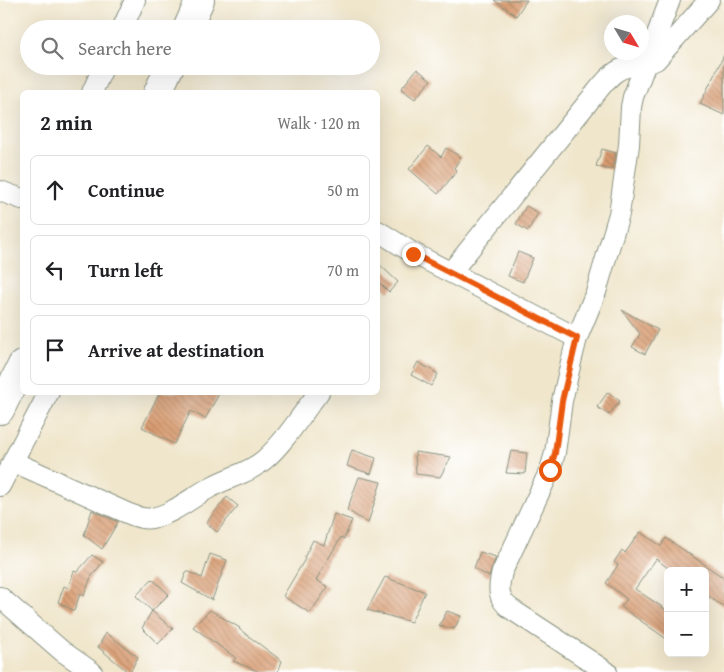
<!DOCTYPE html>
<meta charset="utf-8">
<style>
:root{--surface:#fff;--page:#f2f2f2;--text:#202124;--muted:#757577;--line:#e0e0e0}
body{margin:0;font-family:"Gentium Book Plus",serif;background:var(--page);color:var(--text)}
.controls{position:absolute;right:15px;bottom:15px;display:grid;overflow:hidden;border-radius:8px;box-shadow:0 5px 20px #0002}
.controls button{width:45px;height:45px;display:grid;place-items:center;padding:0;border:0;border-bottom:1px solid var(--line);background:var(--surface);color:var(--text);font:25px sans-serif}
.compass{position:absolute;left:604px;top:15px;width:45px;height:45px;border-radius:50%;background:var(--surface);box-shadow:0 5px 20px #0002;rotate:128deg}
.stop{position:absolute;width:15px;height:15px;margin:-11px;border:4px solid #ea580c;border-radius:50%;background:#fff}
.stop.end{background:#ea580c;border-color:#fff;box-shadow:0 1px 5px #0008}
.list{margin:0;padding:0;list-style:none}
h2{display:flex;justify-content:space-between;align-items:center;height:65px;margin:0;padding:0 20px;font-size:21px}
h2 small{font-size:16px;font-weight:400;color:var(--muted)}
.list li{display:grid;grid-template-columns:32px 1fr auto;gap:15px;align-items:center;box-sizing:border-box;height:70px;margin:0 10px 10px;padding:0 10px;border:1px solid var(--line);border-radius:8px}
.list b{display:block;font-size:19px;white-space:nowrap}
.list em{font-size:16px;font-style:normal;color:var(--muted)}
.icon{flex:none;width:28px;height:28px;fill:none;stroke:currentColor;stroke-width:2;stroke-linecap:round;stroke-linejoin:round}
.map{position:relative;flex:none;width:724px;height:672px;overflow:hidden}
.search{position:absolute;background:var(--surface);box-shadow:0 5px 20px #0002;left:20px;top:20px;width:360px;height:55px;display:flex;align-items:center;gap:12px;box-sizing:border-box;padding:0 18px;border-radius:28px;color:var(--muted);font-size:19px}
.panel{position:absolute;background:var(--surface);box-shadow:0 5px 20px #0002;left:20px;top:90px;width:360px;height:305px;border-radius:8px}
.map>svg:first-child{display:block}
</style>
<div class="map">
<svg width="724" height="672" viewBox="0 0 724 672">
<defs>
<pattern id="building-back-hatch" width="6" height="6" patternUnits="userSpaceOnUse" patternTransform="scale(1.25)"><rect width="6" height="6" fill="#d89a6e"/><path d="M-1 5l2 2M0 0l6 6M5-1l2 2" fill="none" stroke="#af7f5b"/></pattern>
</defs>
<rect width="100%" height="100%" fill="#fff"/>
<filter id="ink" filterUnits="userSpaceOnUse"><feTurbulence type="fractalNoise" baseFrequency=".02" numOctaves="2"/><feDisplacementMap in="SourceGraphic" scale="10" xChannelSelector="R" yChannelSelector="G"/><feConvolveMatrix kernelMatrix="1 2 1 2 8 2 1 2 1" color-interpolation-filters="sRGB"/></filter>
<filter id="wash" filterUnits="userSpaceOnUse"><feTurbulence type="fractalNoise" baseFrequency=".0096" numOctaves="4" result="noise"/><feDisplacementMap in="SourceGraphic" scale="20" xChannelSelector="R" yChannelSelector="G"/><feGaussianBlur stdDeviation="1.12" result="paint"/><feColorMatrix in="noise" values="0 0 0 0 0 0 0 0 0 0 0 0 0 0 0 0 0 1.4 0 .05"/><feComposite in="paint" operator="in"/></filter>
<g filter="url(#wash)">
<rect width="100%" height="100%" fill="#f0e6cc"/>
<g id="blocks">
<g fill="url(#building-back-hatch)">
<path d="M494,0H527L516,16Z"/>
<path d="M724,55V115L700,104Z"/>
<path d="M417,69L431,80L415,99L401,89Z"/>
<path d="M428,146L441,157L446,148L461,157L454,168L457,171L438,194L409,169Z"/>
<path d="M602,149L616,153L611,170L596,166Z"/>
<path d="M526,206L538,213L528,231L516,224Z"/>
<path d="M518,252L533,258L523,282L508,276Z"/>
<path d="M378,263L398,282L389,292L378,281Z"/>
<path d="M622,310L658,330L645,354L632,347L640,334Z"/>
<path d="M418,362L438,374L431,386L411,375Z"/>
<path d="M160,392H220L205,419L191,411L174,444L142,427Z"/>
<path d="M608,392L620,401L609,415L597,407Z"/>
<path d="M352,450L376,458L371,474L347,466Z"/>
<path d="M511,451L527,453L525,474L506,473Z"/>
<path d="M415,452L451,457L440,477L416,474Z"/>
<path d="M359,477L381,482L368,523L347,510Z"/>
<path d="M227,497L238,506L217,532L206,523Z"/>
<path d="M92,510L118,522L102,549L84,535Z"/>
<path d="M334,514L352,520L344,539L341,537L316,580L328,587L310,613L283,596L305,559L304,558L313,540L324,545Z"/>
<path d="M640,532L661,546L666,538L724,578V607L705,594V571H672L656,559L635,589L668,611V640L621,607L627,599L606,583L618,565L614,562L622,550L625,553Z"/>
<path d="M480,552L496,557L489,577L474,568Z"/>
<path d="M210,554L227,560L212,600L182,583L187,571L202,578Z"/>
<path d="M92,555L103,562L91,577L84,596L80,594L74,611L58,602L64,586L68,588L74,571L77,572Z"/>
<path d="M385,577L425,592L411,622L367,610Z"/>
<path d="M152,579L169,594L152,611L136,596Z"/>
<path d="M210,610L240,628L239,629L282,661L278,672H260L233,661L236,658L193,627Z"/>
<path d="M152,611L173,629L158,644L142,628Z"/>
<path d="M447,611L461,616L454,629L439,626Z"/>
<path d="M106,633L138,657L130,672H128L98,647Z"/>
</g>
</g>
</g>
<g filter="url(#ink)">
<use href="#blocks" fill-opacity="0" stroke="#889280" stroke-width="1"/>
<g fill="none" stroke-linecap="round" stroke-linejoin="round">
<defs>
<g id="street">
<path d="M122,29L135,0"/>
<path d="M92,92L104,66"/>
<path d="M0,191L22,199"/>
<path d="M378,231L413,253L577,338"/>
<path d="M451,272L589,101C599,90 610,72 624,68C635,64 645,64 656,60L709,0"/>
<path d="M14,462L127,513C135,516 143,520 152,518C174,514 193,496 213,486C229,477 249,473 264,460C285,442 301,415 319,392"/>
<path d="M0,486L49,392"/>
<path d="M0,597L62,651L92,672"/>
<path d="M607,672L511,609C497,599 498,588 502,572L550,470L555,453L562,401L571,362L577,338L596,292L619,214L629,145L631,107L633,97L670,0"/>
</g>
<g id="secondary">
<path d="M187,29L200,0"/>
<path d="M158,92L170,66"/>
<path d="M0,410L22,365"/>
</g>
</defs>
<use href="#street" stroke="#889280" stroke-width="22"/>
<use href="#secondary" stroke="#889280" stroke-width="30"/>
<use href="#street" stroke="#fff" stroke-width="20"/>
<use href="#secondary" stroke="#fff" stroke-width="28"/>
</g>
</g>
<g fill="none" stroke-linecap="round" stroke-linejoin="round" filter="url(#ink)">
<path stroke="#ea580c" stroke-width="6" d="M413,254L577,338L562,401L555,453L550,470"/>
</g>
</svg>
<div class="controls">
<button>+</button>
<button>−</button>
</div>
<svg class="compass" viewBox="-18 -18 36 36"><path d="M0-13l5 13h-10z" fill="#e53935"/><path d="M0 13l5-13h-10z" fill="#757577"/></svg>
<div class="stop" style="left:550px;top:470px"></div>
<div class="stop end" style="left:413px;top:254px"></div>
<div class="search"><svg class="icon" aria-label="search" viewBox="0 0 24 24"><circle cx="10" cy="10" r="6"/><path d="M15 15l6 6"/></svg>Search here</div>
<section class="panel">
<h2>2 min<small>Walk · 120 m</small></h2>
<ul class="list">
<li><svg class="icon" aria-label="ahead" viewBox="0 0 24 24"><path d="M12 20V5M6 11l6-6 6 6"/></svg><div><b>Continue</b></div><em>50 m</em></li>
<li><svg class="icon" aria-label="left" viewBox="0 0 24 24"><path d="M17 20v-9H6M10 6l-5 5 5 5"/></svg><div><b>Turn left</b></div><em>70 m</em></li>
<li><svg class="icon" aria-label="arrive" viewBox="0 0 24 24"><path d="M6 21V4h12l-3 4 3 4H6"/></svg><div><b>Arrive at destination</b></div></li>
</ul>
</section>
</div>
